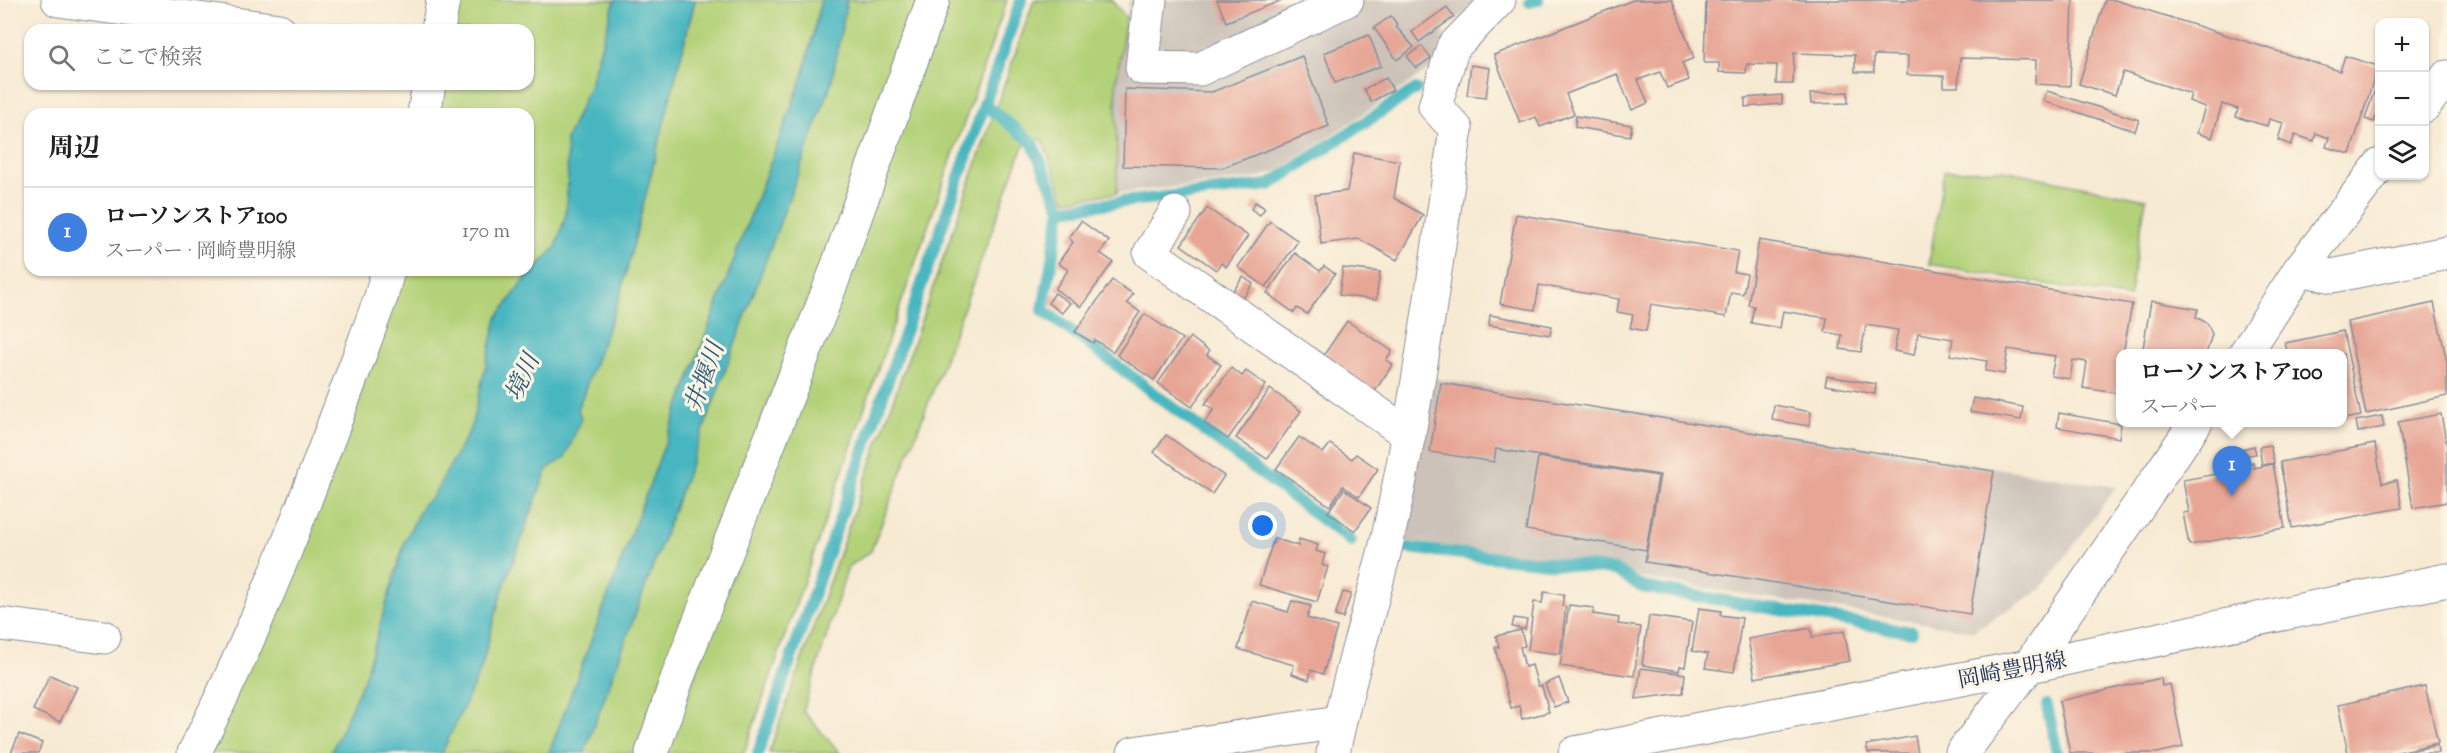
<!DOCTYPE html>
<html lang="ja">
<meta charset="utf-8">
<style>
:root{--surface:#fff;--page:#f2f2f2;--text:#202124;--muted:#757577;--line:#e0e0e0;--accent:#db2777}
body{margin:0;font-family:"Sorts Mill Goudy","Noto Serif JP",serif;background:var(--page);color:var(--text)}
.controls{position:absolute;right:18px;top:18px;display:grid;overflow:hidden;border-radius:12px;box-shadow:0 2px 4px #0004}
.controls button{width:54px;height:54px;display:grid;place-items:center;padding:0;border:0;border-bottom:2px solid var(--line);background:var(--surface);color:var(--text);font:30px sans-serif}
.you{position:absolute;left:1263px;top:526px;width:21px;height:21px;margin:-15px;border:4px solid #fff;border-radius:50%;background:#1a73e8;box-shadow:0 0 0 9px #1a73e833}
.badge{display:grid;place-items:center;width:39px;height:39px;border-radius:50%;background:var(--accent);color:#fff;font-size:20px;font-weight:700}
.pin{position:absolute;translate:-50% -50px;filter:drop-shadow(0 2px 3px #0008)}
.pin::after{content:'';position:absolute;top:32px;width:21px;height:18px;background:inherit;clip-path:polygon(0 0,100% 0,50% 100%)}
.popup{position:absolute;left:2116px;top:349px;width:231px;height:78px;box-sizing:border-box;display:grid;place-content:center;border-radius:12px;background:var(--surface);filter:drop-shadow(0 2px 4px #0005);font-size:20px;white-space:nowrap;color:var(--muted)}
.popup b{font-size:22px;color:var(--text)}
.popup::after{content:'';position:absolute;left:50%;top:100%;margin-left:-12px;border:12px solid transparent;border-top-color:var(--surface)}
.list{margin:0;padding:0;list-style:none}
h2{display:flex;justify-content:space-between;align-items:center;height:78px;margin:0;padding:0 24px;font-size:26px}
h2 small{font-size:20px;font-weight:400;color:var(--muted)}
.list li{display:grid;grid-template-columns:39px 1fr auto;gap:18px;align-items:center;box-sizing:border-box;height:90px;padding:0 24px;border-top:2px solid var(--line)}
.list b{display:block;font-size:22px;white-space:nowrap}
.list p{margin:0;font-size:20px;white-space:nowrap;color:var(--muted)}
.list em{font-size:20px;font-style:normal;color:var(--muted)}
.icon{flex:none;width:33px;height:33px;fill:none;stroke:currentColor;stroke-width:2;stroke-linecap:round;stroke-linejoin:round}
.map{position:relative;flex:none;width:2447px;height:753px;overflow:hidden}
.search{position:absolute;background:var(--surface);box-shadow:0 2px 4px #0004;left:24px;top:24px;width:510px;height:66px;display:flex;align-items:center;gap:15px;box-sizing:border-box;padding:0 21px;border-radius:18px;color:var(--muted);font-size:22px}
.panel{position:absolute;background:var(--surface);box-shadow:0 2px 4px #0004;left:24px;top:108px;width:510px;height:168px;border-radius:18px}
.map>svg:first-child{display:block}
</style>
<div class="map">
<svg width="2447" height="753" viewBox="0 0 2447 753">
<rect width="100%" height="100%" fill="#fcf5e5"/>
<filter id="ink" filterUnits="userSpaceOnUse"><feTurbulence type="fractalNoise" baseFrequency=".0167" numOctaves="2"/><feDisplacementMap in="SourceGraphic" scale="12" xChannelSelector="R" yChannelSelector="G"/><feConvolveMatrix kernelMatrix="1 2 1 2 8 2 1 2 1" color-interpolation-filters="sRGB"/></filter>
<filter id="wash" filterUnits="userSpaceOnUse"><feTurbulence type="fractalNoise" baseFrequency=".008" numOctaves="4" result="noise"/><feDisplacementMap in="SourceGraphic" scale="24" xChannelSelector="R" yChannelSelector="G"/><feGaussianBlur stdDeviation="1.35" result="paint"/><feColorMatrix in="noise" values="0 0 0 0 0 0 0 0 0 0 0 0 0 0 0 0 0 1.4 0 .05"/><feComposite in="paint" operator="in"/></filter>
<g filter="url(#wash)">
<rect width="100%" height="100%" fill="#f7ead3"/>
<g fill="#ccc2b9">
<path d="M1129,0H1480L1472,8L1445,27L1436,65L1278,171L1256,178L1117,193L1116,83Z"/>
<path d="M1431,378L2116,487L2042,589L1973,631L1642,578L1617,566L1403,541Z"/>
</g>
<g fill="#b3d178" stroke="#67806b" stroke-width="1.5">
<path d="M457,0H615L589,87L566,140L568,179L566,214L556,247L523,282L497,318L471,428L432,498L423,505L405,541L364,679L331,753H210L396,270H528V114H432L439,84H528V30H450Z"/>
<path d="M695,0H821L804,73L549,753H442L481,669L500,597L547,469L565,457L578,408L621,293Z"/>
<path d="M847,0H917L907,41L634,753H584L831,84Z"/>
<path d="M946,0H1007L744,753H666Z"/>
<path d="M1034,0H1111L1126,17L1116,83L1117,193L1065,200L1042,139L1023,146L936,383L871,551L848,567L803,711L840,753H769Z"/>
<path d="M2003,170L2146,199L2129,298L1929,264L1944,171Z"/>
</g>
<g fill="#47b6c0" stroke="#31728f" stroke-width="1.5">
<path d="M615,0H695L621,293L578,408L581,419L565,458L547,469L500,597L481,669L442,753H331L364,679L405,541L423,504L432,498L471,428L497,318L523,282L556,247L566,214L568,179L566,140L589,87Z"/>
<path d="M821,0H847L831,84L584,753H549L804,73Z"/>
</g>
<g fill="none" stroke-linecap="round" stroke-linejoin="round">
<g stroke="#47b6c0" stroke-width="12">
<path d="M1530,2L1538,0"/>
<path d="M984,104L1032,142L1061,209L1269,185L1416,89"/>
<path d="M1061,209L1043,310L1351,541"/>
<path d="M1406,548L1615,570L1642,587L1912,632"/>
<path d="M2047,705L2057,753"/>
<path d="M758,753L1021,0"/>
</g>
</g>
<g id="blocks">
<g fill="#e7a595">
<path d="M1217,0H1283L1226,22Z"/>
<path d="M1633,0H1672L1694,58L1682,63L1689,80L1667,88L1660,72L1638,80L1648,103L1632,110L1617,74L1566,94L1574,114L1540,127L1536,117L1520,123L1494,55Z"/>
<path d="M1706,0H2073L2070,86L2035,84L2036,60L1960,58L1958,87H1944V76L1907,75L1908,56L1874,55V72H1855V55L1794,53L1793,84H1776L1777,65L1747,64L1746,73L1719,72V63H1704Z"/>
<path d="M2105,0H2115L2340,71L2345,56L2378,66L2350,154L2326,147L2329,138L2316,133L2314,141L2295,135L2291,145L2278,140L2283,123L2269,119L2267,126L2236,117L2238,109L2222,104L2212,138L2197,133L2205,107L2189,101L2191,94L2123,72L2115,95L2079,84Z"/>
<path d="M1447,7L1454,17L1419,42L1412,32Z"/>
<path d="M1391,16L1398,26L1396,27L1414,47L1397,60L1374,28Z"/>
<path d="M1369,35L1381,66L1335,83L1324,53Z"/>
<path d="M1422,46L1431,58L1416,68L1407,56Z"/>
<path d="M1302,56L1329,126L1222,168L1123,166L1125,89L1212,92Z"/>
<path d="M1471,65L1490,68L1486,97L1467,95Z"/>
<path d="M2380,74V107L2374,122L2365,119Z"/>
<path d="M1386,78L1393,90L1371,102L1364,89Z"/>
<path d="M2047,91L2139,120L2135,131L2043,101Z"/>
<path d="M1848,92V103L1811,104L1810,94Z"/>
<path d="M1782,95V104L1745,107V98Z"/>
<path d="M1576,116L1632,125L1630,136L1575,127Z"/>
<path d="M1354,153L1400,161L1394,198L1423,215L1397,260L1359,239L1321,244L1315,195L1347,191Z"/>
<path d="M1255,202L1265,208L1260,215L1251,209Z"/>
<path d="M1207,208L1248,236L1226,267L1221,263L1216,270L1181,245Z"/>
<path d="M1516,214L1738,251L1734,272L1747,274L1743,294L1731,292L1726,317L1651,304L1646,331L1630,328L1633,315L1617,312L1619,299L1539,285L1535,310L1500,304Z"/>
<path d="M1081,221L1109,241L1100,253L1113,262L1081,307L1055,289L1068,270L1058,263L1073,242L1069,238Z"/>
<path d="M1270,221L1298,241L1266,287L1238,267Z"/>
<path d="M1759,240L2132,304L2123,354H2121L2116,393L2083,388L2087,362L2073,360L2070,379L2051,376L2055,356L2008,349L2004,374L1985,371L1987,361L1950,355L1953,339L1918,333L1914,355L1894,351L1898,330L1866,325L1861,352L1840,349L1842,335L1825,332L1827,318L1783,311L1780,328L1751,323L1754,306L1748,305Z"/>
<path d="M1295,253L1320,271L1324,266L1335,274L1307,314L1297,308L1294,313L1267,293Z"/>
<path d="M1343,268L1380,272L1376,300L1339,295Z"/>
<path d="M1243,277L1253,284L1241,301L1231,294Z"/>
<path d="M1112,280L1133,294L1127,303L1140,312L1113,352L1095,340L1093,343L1075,332Z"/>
<path d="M1055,293L1070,303L1062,313L1048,303Z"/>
<path d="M2151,301L2198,309L2196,317L2207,323L2212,334L2206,354H2142Z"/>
<path d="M2434,303L2447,362V396L2366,414L2347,322Z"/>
<path d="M1145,314L1182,339L1154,380L1117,355Z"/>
<path d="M1490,315L1552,326L1550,335L1489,325Z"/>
<path d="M1347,321L1392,351L1386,360L1393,364L1373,394L1321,359Z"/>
<path d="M2343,331L2361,416L2343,419V354H2288L2285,343Z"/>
<path d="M1190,337L1209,351L1207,355L1221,365L1192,407L1158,383Z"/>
<path d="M1231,368L1242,376L1246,371L1266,385L1228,439L1204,423L1214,409L1205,404Z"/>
<path d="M1827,376L1876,384L1875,394L1825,385Z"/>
<path d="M1441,383L1994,471L1970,614L1645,562L1660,475L1496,449L1494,462L1430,452Z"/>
<path d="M1270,389L1301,411L1267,459L1236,438Z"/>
<path d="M1973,398L2023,407L2021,420L1970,412Z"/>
<path d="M1774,405L1811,412L1809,426L1772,420Z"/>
<path d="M2059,413L2121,424L2119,438L2057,427Z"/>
<path d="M2441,414L2447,446V502L2413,508L2398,422Z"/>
<path d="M2382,416L2384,427L2358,432L2356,421Z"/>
<path d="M1166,435L1224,476L1212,494L1154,452Z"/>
<path d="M1299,437L1323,453L1330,444L1352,459L1356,454L1378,469L1359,497L1343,486L1330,506L1276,469Z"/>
<path d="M2375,444L2382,483L2397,480L2402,508L2292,528L2280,462Z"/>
<path d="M2270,445L2274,463L2262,465L2259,447Z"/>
<path d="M2254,446L2256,454L2244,456L2242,449Z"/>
<path d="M1538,457L1658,476L1646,550L1526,530Z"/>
<path d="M2253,462L2254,468L2273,464L2285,528L2189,545L2183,513L2189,512L2183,480L2228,472L2227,467Z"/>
<path d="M1344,489L1371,508L1355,531L1328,512Z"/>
<path d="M1274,538L1298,546L1299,539L1318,545L1316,551L1325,554L1322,565L1328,567L1317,602L1259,585Z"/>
<path d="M1343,592L1351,594L1343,618L1335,616Z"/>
<path d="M1544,592L1564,595L1562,606L1566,607L1560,654L1528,650L1534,602L1542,603Z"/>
<path d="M1252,601L1288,612L1292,601L1311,606L1307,618L1337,627L1323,674L1311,670L1309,680L1292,674L1294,665L1238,649Z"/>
<path d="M1569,605L1594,608L1593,614L1619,618L1618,624L1641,627L1634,676L1560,666Z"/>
<path d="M1699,608L1721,611L1720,615L1742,618L1734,672L1705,668L1708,654L1692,651Z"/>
<path d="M1649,616L1692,622L1685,667L1680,666L1679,671L1642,665Z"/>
<path d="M1514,618L1527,620L1525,629L1512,627Z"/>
<path d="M1811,628L1812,637L1844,631L1850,661L1755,678L1748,639Z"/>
<path d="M1521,630L1525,646L1520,647L1525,667L1532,665L1538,686H1542L1549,712L1522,719L1519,706L1511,708L1495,648L1499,647L1496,636Z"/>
<path d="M1641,668L1685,674L1683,693L1636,699Z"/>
<path d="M50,675L77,687L60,722L33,710Z"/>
<path d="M1559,678L1568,702L1554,707L1545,684Z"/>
<path d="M2161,678L2162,686L2170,684L2183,747L2157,753H2070L2059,701Z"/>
<path d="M2425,686L2438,743L2394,753H2348L2338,705Z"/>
<path d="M19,734L42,743L38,753H11Z"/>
<path d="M1915,736L1918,753H1868L1866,745Z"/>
<path d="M2437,745L2438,753H2406V752Z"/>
</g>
</g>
</g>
<g filter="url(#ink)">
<use href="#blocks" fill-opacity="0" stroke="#898c98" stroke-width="1.5"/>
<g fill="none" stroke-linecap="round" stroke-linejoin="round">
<defs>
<g id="minor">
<path d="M58,0L279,30"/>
<path d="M1150,0L1142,68L1200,69L1347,0"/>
<path d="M438,30L443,0"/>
<path d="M2424,106L2447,77"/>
<path d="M424,114L429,84"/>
<path d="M1175,213L1150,253L1409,435"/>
<path d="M2300,269L2332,276L2447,253"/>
<path d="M2245,354L2300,269L2380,165"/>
<path d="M0,624L104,637"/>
<path d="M194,753C269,607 324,451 381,297L388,270"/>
<path d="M652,753L677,679L833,279L933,0"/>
<path d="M1134,753L1339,722"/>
<path d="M1333,753C1347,682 1370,612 1387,541C1418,406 1435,267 1456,129L1435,106L1453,47L1499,0"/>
<path d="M1962,753L2029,666L2196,422"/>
</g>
<path id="major" d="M1575,753L2029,666L2447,580"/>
</defs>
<use href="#minor" stroke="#898c98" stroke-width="35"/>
<use href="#major" stroke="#898c98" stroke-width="35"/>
<use href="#minor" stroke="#fff" stroke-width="33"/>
<use href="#major" stroke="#fff" stroke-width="33"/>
</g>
</g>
<g text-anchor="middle" stroke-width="6" stroke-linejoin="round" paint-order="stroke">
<g font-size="22" fill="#1b2f5e" stroke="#fcf5e5">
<text transform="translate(2012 669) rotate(-11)" y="8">岡崎豊明線</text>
</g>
<g font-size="24" font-style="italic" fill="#28587b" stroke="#fcf5e5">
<text transform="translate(522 377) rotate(-65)" y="8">境川</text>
<text transform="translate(704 377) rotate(-70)" y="8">井堰川</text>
</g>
</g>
</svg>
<div class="controls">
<button>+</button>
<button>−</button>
<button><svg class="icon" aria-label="layers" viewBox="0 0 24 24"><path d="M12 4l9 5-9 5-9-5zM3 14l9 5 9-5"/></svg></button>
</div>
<div class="you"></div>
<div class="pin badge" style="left:2232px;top:496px;background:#3f7fe0">1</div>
<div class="popup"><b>ローソンストア100</b>スーパー</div>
<div class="search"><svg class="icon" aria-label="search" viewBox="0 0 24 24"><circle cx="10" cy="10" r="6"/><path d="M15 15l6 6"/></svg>ここで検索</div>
<section class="panel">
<h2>周辺<small></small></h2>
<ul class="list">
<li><span class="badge" style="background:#3f7fe0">1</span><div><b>ローソンストア100</b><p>スーパー · 岡崎豊明線</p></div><em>170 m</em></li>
</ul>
</section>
</div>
